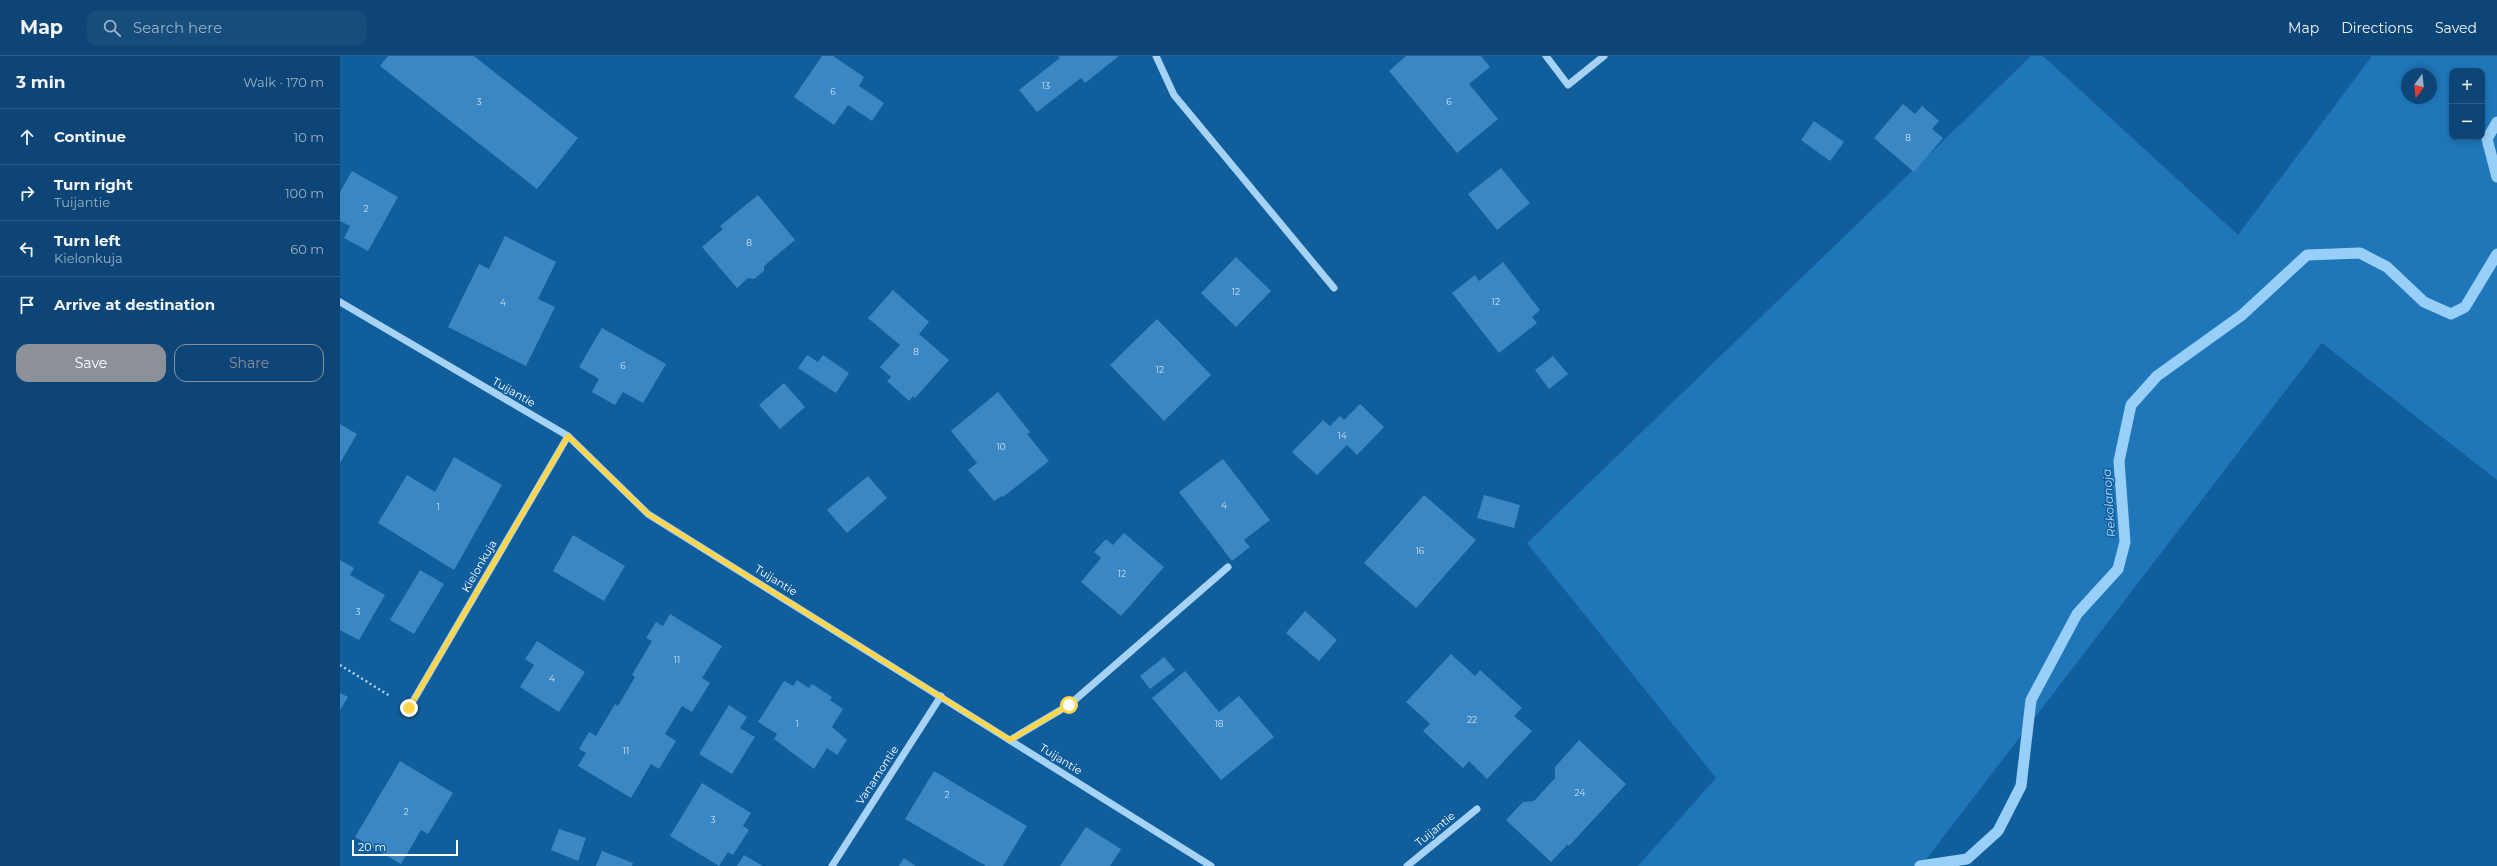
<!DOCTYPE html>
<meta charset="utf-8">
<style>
:root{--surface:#0d4676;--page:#164d7b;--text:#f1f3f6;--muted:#9ab1c5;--line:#2d5e88;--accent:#8c9099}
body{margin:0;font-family:Montserrat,sans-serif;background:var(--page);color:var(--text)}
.controls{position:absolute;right:12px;top:12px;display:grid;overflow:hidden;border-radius:8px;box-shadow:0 2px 6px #0003}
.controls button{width:36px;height:36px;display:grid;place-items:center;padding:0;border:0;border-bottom:1px solid var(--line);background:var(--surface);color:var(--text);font:20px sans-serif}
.compass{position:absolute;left:2061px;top:12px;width:36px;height:36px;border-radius:50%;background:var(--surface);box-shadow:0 2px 6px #0003;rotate:195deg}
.scale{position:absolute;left:12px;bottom:10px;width:106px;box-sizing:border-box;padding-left:4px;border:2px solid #fff;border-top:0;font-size:11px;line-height:14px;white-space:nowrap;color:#fff;-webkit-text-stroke:3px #115e9d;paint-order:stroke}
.stop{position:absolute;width:12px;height:12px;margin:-9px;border:3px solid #ffd54a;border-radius:50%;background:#fff}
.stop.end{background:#ffd54a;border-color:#fff;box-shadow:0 1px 4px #0008}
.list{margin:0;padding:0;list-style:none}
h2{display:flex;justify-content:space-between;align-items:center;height:52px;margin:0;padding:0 16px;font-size:17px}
h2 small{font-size:13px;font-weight:400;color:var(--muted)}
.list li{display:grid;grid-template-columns:26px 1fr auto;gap:12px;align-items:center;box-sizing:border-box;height:56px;padding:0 16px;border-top:1px solid var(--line)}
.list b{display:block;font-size:15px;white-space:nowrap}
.list p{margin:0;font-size:13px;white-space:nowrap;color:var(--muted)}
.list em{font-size:13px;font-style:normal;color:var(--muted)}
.actions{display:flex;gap:8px;padding:12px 16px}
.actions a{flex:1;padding:9px 0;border:1px solid var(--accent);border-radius:12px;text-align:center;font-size:14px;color:var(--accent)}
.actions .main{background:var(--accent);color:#fff}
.icon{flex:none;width:22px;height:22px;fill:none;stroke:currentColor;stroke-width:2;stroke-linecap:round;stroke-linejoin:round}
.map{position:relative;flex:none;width:2157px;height:810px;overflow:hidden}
header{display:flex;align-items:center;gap:24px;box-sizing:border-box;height:56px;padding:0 20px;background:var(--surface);border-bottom:1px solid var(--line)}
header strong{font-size:19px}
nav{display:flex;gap:22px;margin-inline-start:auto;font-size:14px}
.search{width:280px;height:36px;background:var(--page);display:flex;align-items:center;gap:10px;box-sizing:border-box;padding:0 14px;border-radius:12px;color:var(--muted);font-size:15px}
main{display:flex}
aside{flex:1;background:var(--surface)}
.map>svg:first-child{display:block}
</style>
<header>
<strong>Map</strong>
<div class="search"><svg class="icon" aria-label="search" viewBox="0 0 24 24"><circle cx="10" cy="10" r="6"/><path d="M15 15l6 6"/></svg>Search here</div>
<nav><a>Map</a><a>Directions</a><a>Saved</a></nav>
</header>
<main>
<aside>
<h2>3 min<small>Walk · 170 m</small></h2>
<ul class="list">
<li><svg class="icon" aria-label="ahead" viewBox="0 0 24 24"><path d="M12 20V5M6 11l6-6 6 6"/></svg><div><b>Continue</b></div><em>10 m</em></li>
<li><svg class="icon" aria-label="right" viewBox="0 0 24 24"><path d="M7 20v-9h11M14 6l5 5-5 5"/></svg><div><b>Turn right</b><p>Tuijantie</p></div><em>100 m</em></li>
<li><svg class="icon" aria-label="left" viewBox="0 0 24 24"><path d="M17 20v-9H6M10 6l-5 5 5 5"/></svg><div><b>Turn left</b><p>Kielonkuja</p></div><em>60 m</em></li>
<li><svg class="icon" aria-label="arrive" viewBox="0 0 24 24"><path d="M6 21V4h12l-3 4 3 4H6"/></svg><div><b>Arrive at destination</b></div></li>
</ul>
<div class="actions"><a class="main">Save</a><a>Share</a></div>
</aside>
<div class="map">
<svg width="2157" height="810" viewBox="0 0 2157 810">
<rect width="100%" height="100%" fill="#115e9d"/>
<path fill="#1f77ba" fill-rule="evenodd" d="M1691,0H1703L1898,179L2032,0H2157V424L1982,287L1581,810H1298L1376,722L1187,487ZM2112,15H2142V81H2112ZM2067,18H2091V42H2067Z"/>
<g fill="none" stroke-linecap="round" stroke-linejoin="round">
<g stroke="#98cff8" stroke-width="11">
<path d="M2157,66L2147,83L2157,121"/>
<path d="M1580,810L1627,803L1658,775L1681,730L1691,644L1737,558L1778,513L1785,486L1779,405L1791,349L1817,320L1902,259L1967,199L2020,197L2047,211L2084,246L2111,258L2125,251L2157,198"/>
</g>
</g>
<g fill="#3a87c4">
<path d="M48,0H134L238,82L197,133L40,10Z"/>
<path d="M482,0H493L524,21L519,30L544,47L532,65L508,49L494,69L454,41Z"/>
<path d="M718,0H779L745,27L741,22L697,56L679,34L720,2Z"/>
<path d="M1066,0H1141L1150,11L1129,28L1158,63L1117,97L1049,15Z"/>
<path d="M1563,48L1575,58L1582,50L1599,65L1592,73L1603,82L1574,116L1534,82Z"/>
<path d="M1474,65L1504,86L1490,105L1461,84Z"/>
<path d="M1161,112L1190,147L1157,174L1128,138Z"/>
<path d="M12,115L58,141L28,195L4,182L10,170L0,165V136Z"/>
<path d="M418,139L455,184L424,210V215L414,223L408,222L397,232L362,191L383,173L380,170Z"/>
<path d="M165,180L216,206L198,243L215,251L186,310L108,271L139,208L149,213Z"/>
<path d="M896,201L931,235L896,271L861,237Z"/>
<path d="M1163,206L1200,254L1192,261L1197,267L1159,297L1112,237L1135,219L1139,225Z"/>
<path d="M553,234L589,266L579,278L609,304L575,342L573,340L569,345L547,325L551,321L540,311L560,289L528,262Z"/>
<path d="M817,263L871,319L824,365L770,309Z"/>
<path d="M262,272L326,308L303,347L283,336L275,349L252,336L259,323L239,311Z"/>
<path d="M467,299L478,306L483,299L509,317L496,337L458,312Z"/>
<path d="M1213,300L1228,318L1209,333L1195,314Z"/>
<path d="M444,327L465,351L440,373L419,349Z"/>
<path d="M658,336L690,376L687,378L709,405L663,441L662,440L654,445L628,414L637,407L611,375Z"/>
<path d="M1020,348L1044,371L1017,399L1007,389L977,419L952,396L983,364L990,370L1000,360L1004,364Z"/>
<path d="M0,368L17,378L0,407Z"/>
<path d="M114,401L162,429L114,514L38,467L67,419L95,436Z"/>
<path d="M883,403L930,464L904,484L910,491L892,505L839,436Z"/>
<path d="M528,420L547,442L507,477L487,454Z"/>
<path d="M1084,439L1136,484L1076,552L1024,507Z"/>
<path d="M1144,439L1180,449L1174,472L1137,462Z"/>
<path d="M784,477L824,511L781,560L741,526L761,502L754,496L766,483L773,489Z"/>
<path d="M233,479L285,510L264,545L213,515Z"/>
<path d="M0,504L14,512L10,519L45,539L19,584L0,574Z"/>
<path d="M80,514L104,528L74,578L50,564Z"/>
<path d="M965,555L997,584L979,605L946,577Z"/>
<path d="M330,558L382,590L362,622L370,627L352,656L342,650L325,678L336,685L319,713L311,708L291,742L238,710L246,697L239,693L249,676L256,680L275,648L278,650L295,621L292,619L312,585L306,582L316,566L323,570Z"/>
<path d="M197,585L245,616L219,656L180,631L194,609L185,603Z"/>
<path d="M1111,598L1135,620L1140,614L1182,652L1174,660L1192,675L1147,723L1129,705L1123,712L1083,675L1090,668L1066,646Z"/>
<path d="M824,601L835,614L810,633L800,620Z"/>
<path d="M845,615L879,656L899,640L934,681L881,724L812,642Z"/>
<path d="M457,624L469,632L472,628L492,641L490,644L503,653L492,671L507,684L497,699L487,692L474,713L434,683L437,678L418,666L444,625L453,630Z"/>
<path d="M0,637L8,641L0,654Z"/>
<path d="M389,649L407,661L400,672L415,681L392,718L359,698Z"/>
<path d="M1239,684L1286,728L1229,790L1228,788L1211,806L1166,764L1183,746L1194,745L1215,722V711Z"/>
<path d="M60,705L113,737L88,778L81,774L61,808L15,781Z"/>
<path d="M594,715L687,770L663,810H646L565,763Z"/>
<path d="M362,727L411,757L403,770L409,774L393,799L388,796L379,810L330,780Z"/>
<path d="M746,771L781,793L770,810H720Z"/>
<path d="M219,773L246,782L238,805L211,794Z"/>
<path d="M262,795L293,807L292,810H256Z"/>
<path d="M404,799L423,810H397Z"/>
<path d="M564,802L576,810H559Z"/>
</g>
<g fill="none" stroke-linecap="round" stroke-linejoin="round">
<path stroke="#a6d3f5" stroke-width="2.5" stroke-dasharray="2 3" stroke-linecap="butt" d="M0,609L50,640"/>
<g stroke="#a6d3f5" stroke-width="7">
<path d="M816,0L834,39L994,232"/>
<path d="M1206,0L1228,29L1264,0"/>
<path d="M0,246L228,380L308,458L871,810"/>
<path d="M69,652L228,380"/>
<path d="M670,684L729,649L888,511"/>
<path d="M492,810L601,640"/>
<path d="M1067,810L1137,753"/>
</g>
</g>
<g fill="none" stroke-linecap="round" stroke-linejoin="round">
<path stroke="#ffd54a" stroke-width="5" d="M69,652L228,380L308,458L670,684L729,649"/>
</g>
<g text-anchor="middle" stroke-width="3" stroke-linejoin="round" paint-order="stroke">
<g font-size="9" fill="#cee1f0">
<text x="706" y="33">13</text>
<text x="493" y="39">6</text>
<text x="139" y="49">3</text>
<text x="1109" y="49">6</text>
<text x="1568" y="85">8</text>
<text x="26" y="156">2</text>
<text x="409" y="190">8</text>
<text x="896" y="239">12</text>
<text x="1156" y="249">12</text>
<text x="163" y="250">4</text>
<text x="576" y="299">8</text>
<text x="283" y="313">6</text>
<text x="820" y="317">12</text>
<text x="1002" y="383">14</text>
<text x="661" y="394">10</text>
<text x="884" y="453">4</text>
<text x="98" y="454">1</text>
<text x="1080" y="498">16</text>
<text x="782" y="521">12</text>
<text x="18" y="559">3</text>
<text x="337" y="607">11</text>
<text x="212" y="626">4</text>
<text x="1132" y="667">22</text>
<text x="457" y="671">1</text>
<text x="879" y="671">18</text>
<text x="286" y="698">11</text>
<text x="1240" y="740">24</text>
<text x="607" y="742">2</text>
<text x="66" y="759">2</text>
<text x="373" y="767">3</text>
</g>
<g font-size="11" fill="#fff" stroke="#115e9d">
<text transform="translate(174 336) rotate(30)" y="4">Tuijantie</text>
<text transform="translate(139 510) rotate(-60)" y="4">Kielonkuja</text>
<text transform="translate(436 524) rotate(32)" y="4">Tuijantie</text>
<text transform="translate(721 703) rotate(32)" y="4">Tuijantie</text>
<text transform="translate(537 719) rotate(-57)" y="4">Vanamontie</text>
<text transform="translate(1095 773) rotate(-39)" y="4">Tuijantie</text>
</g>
<g font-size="12" font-style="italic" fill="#b3dcfb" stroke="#115e9d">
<text transform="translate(1769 447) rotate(-94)" y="4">Rekolanoja</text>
</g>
</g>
</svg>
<div class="controls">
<button>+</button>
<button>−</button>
</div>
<svg class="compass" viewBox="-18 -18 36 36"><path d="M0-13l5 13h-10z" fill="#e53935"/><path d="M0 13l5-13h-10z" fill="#9ab1c5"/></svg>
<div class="scale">20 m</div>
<div class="stop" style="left:729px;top:649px"></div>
<div class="stop end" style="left:69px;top:652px"></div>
</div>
</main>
